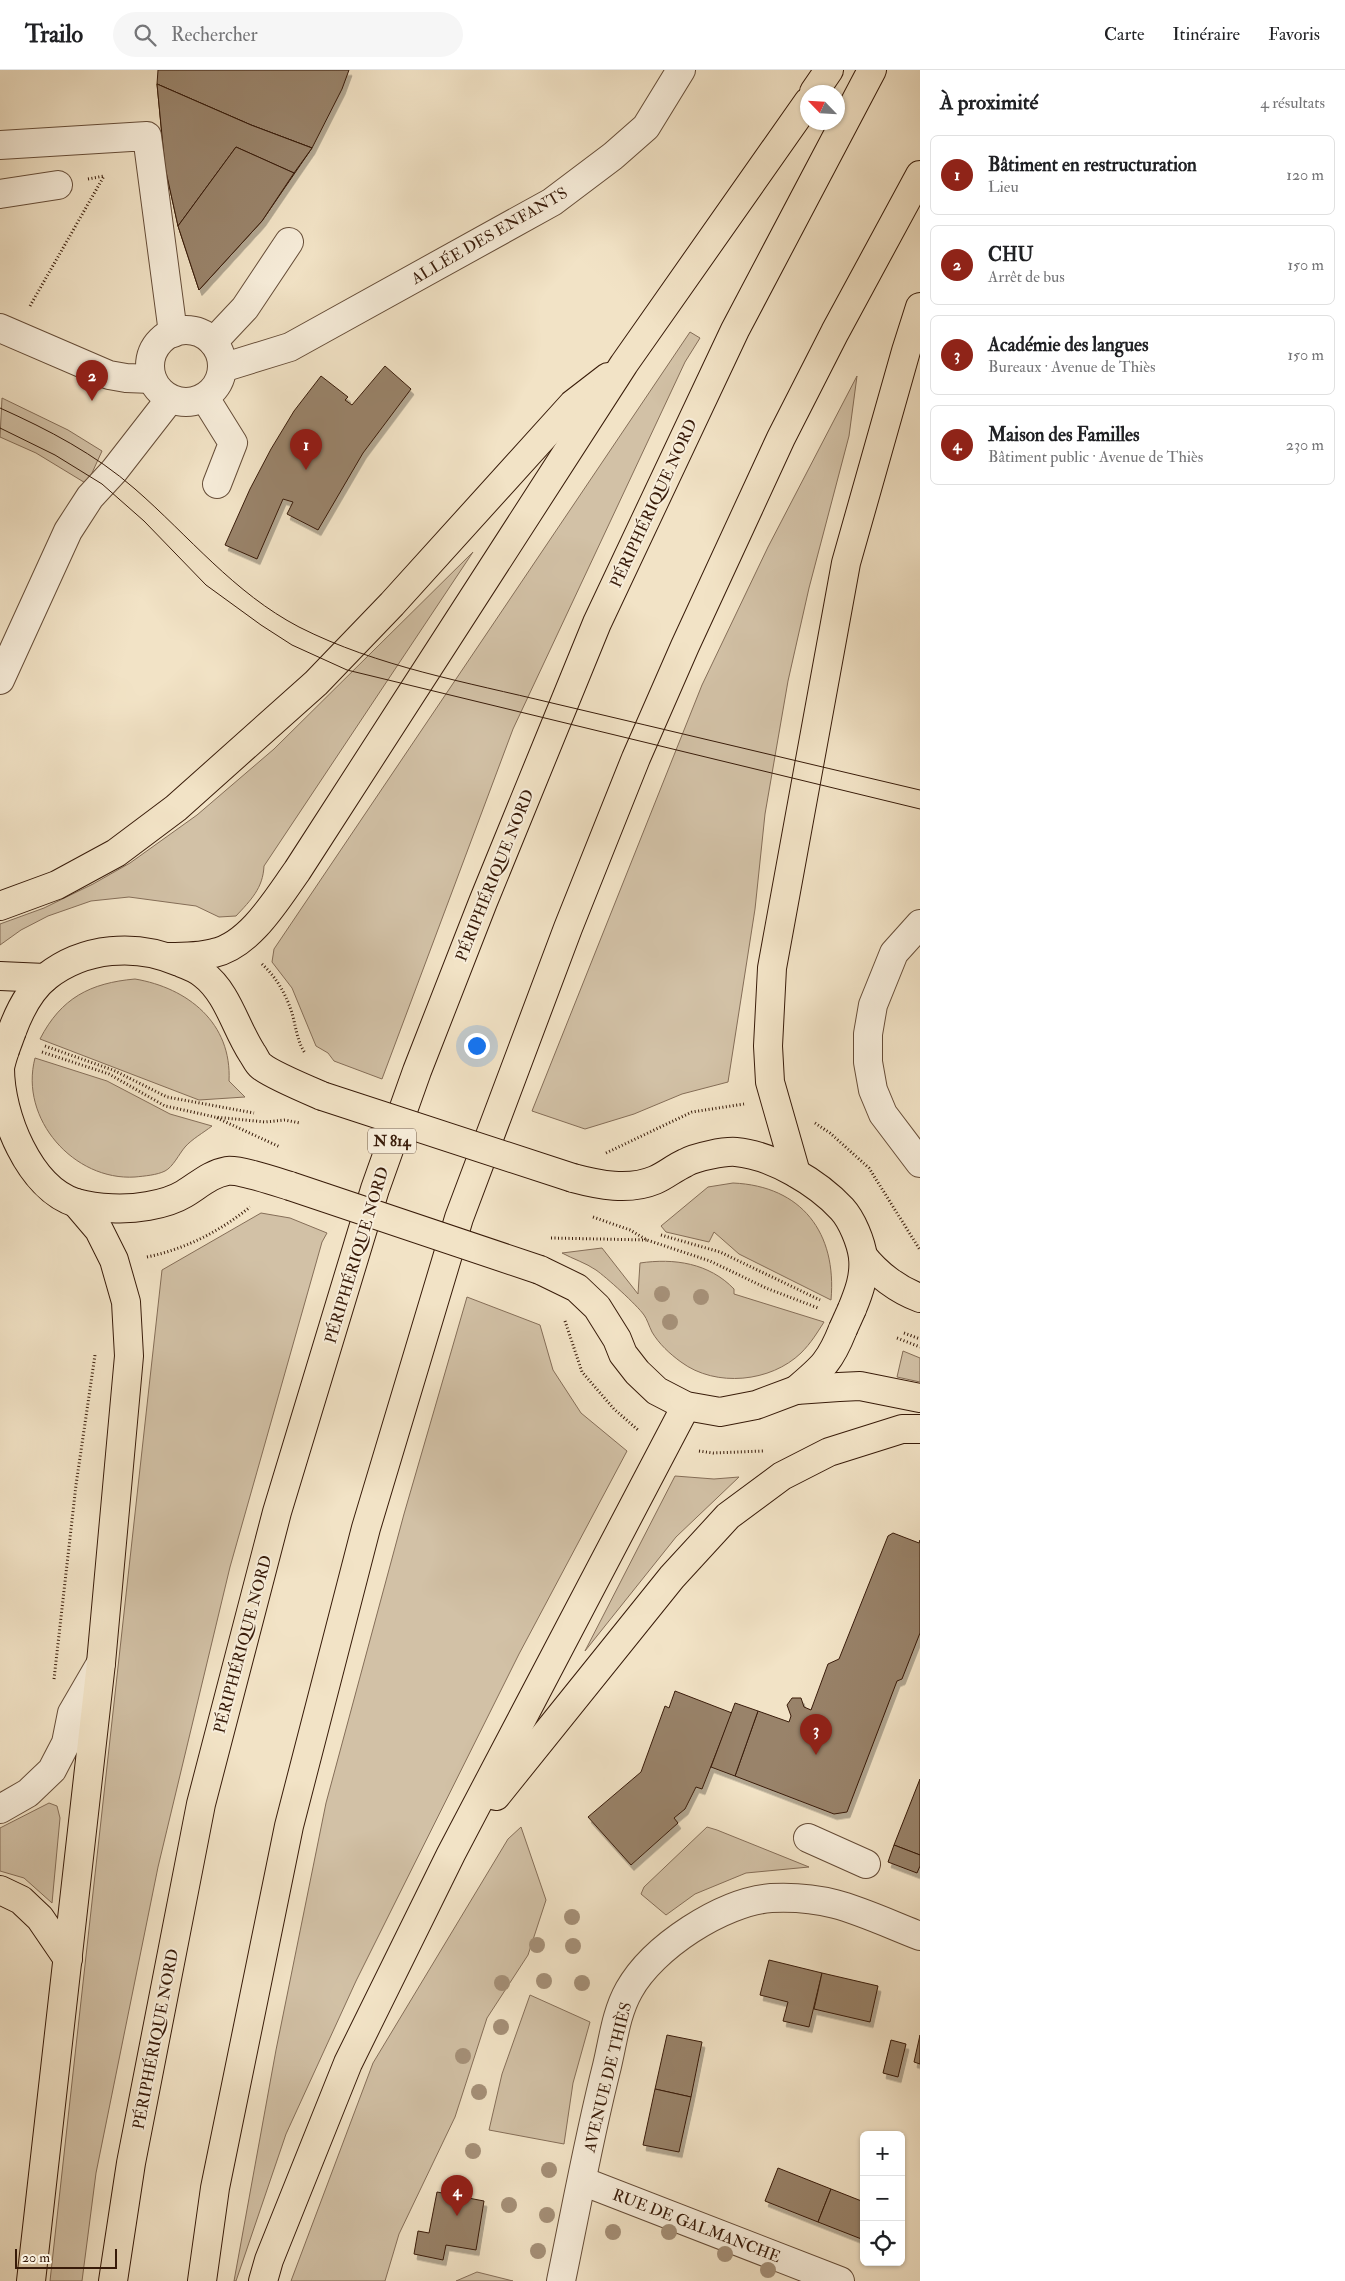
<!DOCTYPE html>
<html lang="fr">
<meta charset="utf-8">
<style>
:root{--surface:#fff;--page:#f6f6f6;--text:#202124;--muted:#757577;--line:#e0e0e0;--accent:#8f2418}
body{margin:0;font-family:"IM FELL Double Pica",serif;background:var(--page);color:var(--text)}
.controls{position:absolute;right:15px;bottom:15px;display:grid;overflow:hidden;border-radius:8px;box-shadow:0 1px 4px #0004}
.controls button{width:45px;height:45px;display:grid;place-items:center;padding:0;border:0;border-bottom:1px solid var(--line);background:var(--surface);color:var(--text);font:25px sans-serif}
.compass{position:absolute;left:800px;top:15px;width:45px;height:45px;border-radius:50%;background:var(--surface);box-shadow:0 1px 4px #0004;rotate:295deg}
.scale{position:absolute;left:15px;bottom:12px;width:102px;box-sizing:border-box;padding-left:5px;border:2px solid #381b09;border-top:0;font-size:14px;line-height:18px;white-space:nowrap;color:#381b09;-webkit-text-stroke:4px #f7edda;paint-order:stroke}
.you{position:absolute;left:476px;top:975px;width:18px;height:18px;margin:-12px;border:4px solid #fff;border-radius:50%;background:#1a73e8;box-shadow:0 0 0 8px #1a73e833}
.badge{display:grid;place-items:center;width:32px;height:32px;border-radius:50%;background:var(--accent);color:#fff;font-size:16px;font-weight:700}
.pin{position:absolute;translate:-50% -41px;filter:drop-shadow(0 1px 2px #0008)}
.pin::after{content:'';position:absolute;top:26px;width:18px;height:15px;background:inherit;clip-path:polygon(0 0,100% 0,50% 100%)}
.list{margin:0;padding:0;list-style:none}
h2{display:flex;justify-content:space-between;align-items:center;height:65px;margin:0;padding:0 20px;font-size:21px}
h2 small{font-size:16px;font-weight:400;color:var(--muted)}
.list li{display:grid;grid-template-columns:32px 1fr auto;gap:15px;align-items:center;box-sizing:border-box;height:80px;margin:0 10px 10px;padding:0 10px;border:1px solid var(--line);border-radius:8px}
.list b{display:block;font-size:19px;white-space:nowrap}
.list p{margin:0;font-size:16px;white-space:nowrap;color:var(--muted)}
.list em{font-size:16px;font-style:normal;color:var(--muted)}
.icon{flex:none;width:28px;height:28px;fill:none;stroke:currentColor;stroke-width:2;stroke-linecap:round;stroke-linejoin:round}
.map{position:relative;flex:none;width:920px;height:2211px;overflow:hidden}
header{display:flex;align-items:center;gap:30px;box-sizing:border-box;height:70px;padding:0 25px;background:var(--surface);border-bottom:1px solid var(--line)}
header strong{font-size:24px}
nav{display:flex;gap:28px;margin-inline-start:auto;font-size:18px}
.search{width:350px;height:45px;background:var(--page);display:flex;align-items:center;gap:12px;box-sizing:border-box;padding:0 18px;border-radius:28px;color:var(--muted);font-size:19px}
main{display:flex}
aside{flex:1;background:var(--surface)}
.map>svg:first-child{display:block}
</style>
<header>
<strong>Trailo</strong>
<div class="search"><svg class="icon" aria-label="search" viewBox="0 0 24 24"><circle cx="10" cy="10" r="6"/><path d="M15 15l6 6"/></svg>Rechercher</div>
<nav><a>Carte</a><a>Itinéraire</a><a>Favoris</a></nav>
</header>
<main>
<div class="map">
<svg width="920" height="2211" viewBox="0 0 920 2211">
<defs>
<filter id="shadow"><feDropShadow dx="3" dy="5.5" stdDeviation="0" flood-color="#0004"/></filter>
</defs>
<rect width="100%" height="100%" fill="#f2e3c6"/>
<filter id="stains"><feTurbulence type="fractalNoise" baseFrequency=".004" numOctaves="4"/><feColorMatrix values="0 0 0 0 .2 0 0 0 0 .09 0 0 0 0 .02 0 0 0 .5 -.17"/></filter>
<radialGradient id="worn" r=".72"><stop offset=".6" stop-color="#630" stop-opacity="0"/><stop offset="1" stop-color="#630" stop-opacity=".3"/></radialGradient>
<g fill="#d2c1a6" stroke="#856e58">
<path d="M690,262L700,268L685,292L513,659L382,1009L334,991L328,983L316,976L292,918L272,892L274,879Z"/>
<path d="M857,306L849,366L809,518L788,611L765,744L755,839L728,1012L682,1024L634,1044L585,1059L532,1041L702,615L768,477Z"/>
<path d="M2,328L68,360L102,381L87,414L36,383L0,367Z"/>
<path d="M473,482L264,796C263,818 251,830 236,846L219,847L196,836L129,827L91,831L48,846L21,860L0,875V854L44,838L93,814L130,793L197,745L274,679Z"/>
<path d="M135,909C188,918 232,953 229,1011L245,1027L199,1030L40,969C61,928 90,913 135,909Z"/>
<path d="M35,988L107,1011L170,1044L212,1056C203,1063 192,1069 185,1077C179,1084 173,1097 165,1101C157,1105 145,1106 135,1107C74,1111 19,1049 35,988Z"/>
<path d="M733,1113C802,1116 837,1163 831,1230L739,1184L714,1162L709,1172L666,1162L661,1156L708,1117Z"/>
<path d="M261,1143L290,1148L327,1163L322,1172L230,1497L158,1797L96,2103L82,2211H50L162,1200Z"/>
<path d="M602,1178L638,1224L640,1193C674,1188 709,1193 734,1219V1224L824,1252C817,1263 811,1273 801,1283C771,1312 716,1318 681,1292C670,1284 659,1274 652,1262C649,1256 647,1249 644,1245C637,1235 606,1207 596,1200C586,1193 573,1189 562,1183Z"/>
<path d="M467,1227L540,1255L553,1300L581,1343L627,1381L519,1584L356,1911L286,2064L236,2211H234L276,1980L326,1733L404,1444Z"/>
<path d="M903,1281L920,1288V1312L897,1307Z"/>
<path d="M675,1406L714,1409L739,1407L676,1467L585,1581Z"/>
<path d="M49,1733L57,1736L60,1748L52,1833L24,1808L0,1801V1758Z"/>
<path d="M521,1757L546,1830L528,1885L487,1948L455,2047L399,2164L385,2211H291L373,1993L508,1769Z"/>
<path d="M707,1757L717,1760L809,1797L746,1803L695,1824L666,1845L641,1824L644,1817Z"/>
<path d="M530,1925L590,1952L573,2013L564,2074L489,2060L502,2004Z"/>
<path d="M477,2202L513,2211H456Z"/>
</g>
<g fill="#99836b" stroke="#381b09" filter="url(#shadow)">
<path d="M158,0H349L342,19L312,78L251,55L157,14Z"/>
<path d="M157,14L251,55L312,78L262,151L199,220L178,156L165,97Z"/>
<path d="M157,14L251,55L312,78L294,103L236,77L178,156L165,97Z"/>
<path d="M236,77L294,103L262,151L199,220L178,156Z"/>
<path d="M385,296L411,319L363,383L318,460L287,444L293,432L283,429L257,489L225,475L250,419L271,379L294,341L321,306L348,327L345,330L352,335Z"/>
<path d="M893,1463L919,1473L920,1470V1563L902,1609L897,1611L847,1742L834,1744L735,1706L758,1641L789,1652L791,1646L787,1635L792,1628H801L804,1637L811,1640L828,1594L839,1589L888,1466Z"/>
<path d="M675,1621L732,1643L702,1719L696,1717L685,1739L674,1748L678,1753L631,1795L588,1747L641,1702L665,1636L669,1638Z"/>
<path d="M735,1633L758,1641L735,1706L711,1697Z"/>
<path d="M920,1709V1785L894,1775Z"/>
<path d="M894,1775L920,1785V1796L917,1803L888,1792Z"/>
<path d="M769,1890L822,1903L809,1957L783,1951L788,1932L760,1925Z"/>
<path d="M822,1903L878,1916L870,1952L814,1939Z"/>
<path d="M667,1965L702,1972L691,2027L655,2019Z"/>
<path d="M920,1965V1994L914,1992Z"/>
<path d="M891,1970L906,1974L898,2007L883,2003Z"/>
<path d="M655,2019L691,2027L679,2082L643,2075Z"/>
<path d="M778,2098L831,2119L818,2152L765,2131Z"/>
<path d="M831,2119L864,2132V2170L818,2152Z"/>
<path d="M437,2122L484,2131L476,2180L446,2175L443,2190L414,2184L418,2161L429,2163Z"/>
</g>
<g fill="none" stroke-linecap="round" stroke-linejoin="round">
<defs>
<g id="minor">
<path d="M0,75L147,66L173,263"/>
<path d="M0,124L58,115"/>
<path d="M0,258L109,305L126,308L152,309"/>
<circle cx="186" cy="296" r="36"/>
<path d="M213,272L245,238L289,172"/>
<path d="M222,298L290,277L552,132L613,86L646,57L681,0"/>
<path d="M205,328L233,373L217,414"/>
<path d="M0,610L68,461L90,427L114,401L170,329"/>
<path d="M920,854L894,883L873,935L868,964V992L873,1020L883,1044L920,1093"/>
<path d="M0,1739L28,1723L52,1700L66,1673L72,1643L101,1593"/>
<path d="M808,1768L866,1794"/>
<path d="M582,2111L840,2211"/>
<path d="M561,2211C576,2139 589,2067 607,1996C613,1971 616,1943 629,1920C653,1877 722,1832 771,1828C791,1827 816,1829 835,1834C862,1841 894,1856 920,1866"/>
</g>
<g id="major">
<path d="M0,906L45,908"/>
<path d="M12,961C19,942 30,920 46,907C84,877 136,873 179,892C187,895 196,898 203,904C228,923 235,957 252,983C255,987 257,993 261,996C270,1004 308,1020 322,1026"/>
<path d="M5,980C3,986 1,992 0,998C0,1045 29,1118 76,1133C98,1139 126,1140 148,1136C160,1134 174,1130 184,1124C199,1115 210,1104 227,1101C238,1099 277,1112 290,1116"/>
<path d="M573,1108C599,1115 629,1121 655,1110C665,1106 674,1098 685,1093C695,1087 725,1081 736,1082C772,1085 818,1113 842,1139C852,1150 861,1172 863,1187C865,1206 859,1222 852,1239"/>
<path d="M863,1186C877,1204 898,1220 920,1228"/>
<path d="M540,1200L577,1218L597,1237L617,1269L623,1284L637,1302L657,1321L686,1336L720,1342L756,1335L796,1320L839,1317L860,1316L920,1328"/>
<path d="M796,1320C822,1298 830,1292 843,1259"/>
</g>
<g id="highway">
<path d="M814,22L829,0"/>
<path d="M0,836L57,815L116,783L176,738L316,613L392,534L573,334L608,307"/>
<path d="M168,887C183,887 199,887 214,883C250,875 277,829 297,801L624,294L808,32"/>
<path d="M796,1103L770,1012L768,976L772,898L846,493L906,281L920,237"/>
<path d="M496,1726L672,1507L728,1446L782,1406L829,1382L902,1359H920"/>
<path d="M0,1820L21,1830L40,1848L68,1889"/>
<path d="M31,2211L101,1593L129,1286L126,1232L114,1190L99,1160L76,1133"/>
<path d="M113,2211L131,2093L201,1734L277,1442L375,1119L417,1001L483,832L597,553L735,260L872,0"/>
<path d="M202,2211L215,2118L289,1756L366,1458L459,1148L568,858L636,688L685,576L781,368L835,262L920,105"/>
<path d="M263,2211L269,2190L348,1993L451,1784L686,1336"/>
</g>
</defs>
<use href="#minor" stroke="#664d38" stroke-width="30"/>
<use href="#major" stroke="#381b09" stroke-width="30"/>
<use href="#highway" stroke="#381b09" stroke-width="30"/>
<g stroke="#381b09" stroke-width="3" stroke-dasharray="1 2.5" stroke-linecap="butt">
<path d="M88,109L104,106"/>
<path d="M30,236L104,106"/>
<path d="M262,894C276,907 286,924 292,943C296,957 297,971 305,983"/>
<path d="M45,976L113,1000L167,1027L254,1043"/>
<path d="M42,982L109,1004L165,1036L215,1047L265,1052L285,1050L300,1053"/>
<path d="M217,1048L280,1077"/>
<path d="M815,1053L830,1063L869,1098L920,1180"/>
<path d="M606,1083L692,1042L744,1034"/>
<path d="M593,1147L630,1160L647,1170L710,1191L766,1218L818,1238"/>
<path d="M661,1165L720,1182L820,1230"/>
<path d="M551,1168L647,1170"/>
<path d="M147,1187C185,1179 219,1162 250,1137"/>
<path d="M565,1251L582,1302L614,1339L638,1360"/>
<path d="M904,1263L920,1269"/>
<path d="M897,1268L920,1277"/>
<path d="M699,1381L713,1383L763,1381"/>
<path d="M54,1609L76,1415L95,1285"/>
</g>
<use href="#minor" stroke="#f7edda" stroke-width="28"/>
<use href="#major" stroke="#f2e3c6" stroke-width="28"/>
<use href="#highway" stroke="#f2e3c6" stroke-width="28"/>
<g stroke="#381b09" stroke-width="1">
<path d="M0,338C49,360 95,384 135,419C189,466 234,523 299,557C378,597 466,612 552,633C675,662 797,691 920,720"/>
<path d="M0,358L55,385L102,414L144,451L206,515L261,555L292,575L347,600L920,739"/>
</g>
<defs>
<g id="major-bridge">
<path d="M5,980L12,961"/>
<path d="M322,1026L573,1108"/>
<path d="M290,1116L540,1200"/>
<path d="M843,1259L852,1239"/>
</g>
</defs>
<use href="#major-bridge" stroke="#381b09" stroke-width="30" stroke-linecap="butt"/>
<use href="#major-bridge" stroke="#f2e3c6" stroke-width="28"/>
</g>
<g fill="#a59078">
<circle cx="662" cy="1224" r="8"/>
<circle cx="701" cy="1227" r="8"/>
<circle cx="670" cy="1252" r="8"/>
<circle cx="572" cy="1847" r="8"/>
<circle cx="537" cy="1875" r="8"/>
<circle cx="573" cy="1876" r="8"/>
<circle cx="544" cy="1911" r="8"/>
<circle cx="502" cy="1913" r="8"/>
<circle cx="582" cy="1913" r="8"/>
<circle cx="501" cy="1957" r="8"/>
<circle cx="463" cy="1986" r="8"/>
<circle cx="479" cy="2022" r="8"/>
<circle cx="473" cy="2081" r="8"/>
<circle cx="549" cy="2100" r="8"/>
<circle cx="509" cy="2135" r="8"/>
<circle cx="547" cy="2145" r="8"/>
<circle cx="613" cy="2162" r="8"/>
<circle cx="669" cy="2162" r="8"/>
<circle cx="538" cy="2181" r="8"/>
<circle cx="725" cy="2184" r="8"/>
<circle cx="768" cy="2200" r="8"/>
</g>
<g text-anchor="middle" stroke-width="4" stroke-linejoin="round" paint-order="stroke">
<rect fill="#f7edda" stroke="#715a48" stroke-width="1" x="368" y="1058.5" width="48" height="25" rx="4"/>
<g font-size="15" font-weight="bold" fill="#381b09">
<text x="392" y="1076">N 814</text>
</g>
<g font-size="16" fill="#381b09" stroke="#f7edda">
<text transform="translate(489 165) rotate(-30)" y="6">ALLÉE DES ENFANTS</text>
<text transform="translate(653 433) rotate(-65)" y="6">PÉRIPHÉRIQUE NORD</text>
<text transform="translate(494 805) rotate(-68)" y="6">PÉRIPHÉRIQUE NORD</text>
<text transform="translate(356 1185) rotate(-73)" y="6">PÉRIPHÉRIQUE NORD</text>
<text transform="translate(242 1574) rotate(-75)" y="6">PÉRIPHÉRIQUE NORD</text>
<text transform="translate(155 1969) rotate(-79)" y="6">PÉRIPHÉRIQUE NORD</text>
<text transform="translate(607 2007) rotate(-76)" y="6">AVENUE DE THIÈS</text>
<text transform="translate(697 2155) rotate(21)" y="6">RUE DE GALMANCHE</text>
</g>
</g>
<rect width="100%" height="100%" filter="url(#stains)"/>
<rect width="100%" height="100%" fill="url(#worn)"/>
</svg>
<div class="controls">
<button>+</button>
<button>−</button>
<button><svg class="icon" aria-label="locate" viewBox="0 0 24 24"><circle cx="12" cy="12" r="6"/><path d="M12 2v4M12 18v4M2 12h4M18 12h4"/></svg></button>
</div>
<svg class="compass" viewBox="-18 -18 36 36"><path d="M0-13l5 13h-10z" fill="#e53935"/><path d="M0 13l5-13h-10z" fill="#757577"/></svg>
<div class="scale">20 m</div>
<div class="you"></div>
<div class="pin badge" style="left:306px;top:400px">1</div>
<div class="pin badge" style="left:92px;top:331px">2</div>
<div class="pin badge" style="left:816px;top:1685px">3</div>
<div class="pin badge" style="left:457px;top:2146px">4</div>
</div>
<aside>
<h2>À proximité<small>4 résultats</small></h2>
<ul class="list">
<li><span class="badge">1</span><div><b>Bâtiment en restructuration</b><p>Lieu</p></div><em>120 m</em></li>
<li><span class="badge">2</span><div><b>CHU</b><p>Arrêt de bus</p></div><em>150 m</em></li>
<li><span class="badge">3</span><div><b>Académie des langues</b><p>Bureaux · Avenue de Thiès</p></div><em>150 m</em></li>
<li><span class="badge">4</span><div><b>Maison des Familles</b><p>Bâtiment public · Avenue de Thiès</p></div><em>230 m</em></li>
</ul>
</aside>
</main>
